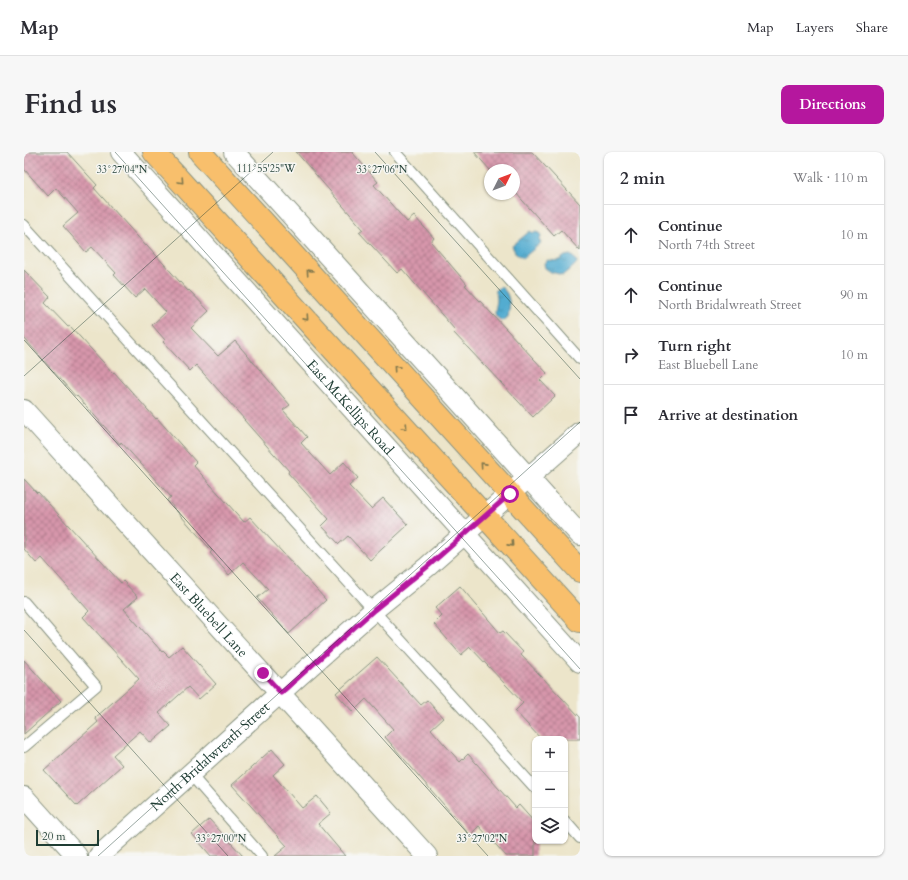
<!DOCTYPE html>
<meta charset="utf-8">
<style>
:root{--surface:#fff;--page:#f7f7f7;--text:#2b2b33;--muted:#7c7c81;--line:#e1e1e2;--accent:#b5179e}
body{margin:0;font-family:Cardo,serif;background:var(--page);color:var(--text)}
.controls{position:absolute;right:12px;bottom:12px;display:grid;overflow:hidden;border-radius:8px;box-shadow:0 1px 3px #0004}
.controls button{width:36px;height:36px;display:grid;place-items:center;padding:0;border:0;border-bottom:1px solid var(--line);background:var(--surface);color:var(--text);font:20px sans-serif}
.compass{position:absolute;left:460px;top:12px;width:36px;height:36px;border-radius:50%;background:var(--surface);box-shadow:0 1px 3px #0004;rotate:48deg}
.scale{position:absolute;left:12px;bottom:10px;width:63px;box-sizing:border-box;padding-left:4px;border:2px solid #1f3d34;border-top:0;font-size:11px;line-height:14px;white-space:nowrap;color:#1f3d34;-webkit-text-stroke:3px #f6f6f2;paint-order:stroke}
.stop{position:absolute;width:12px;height:12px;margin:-9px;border:3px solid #b5179e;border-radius:50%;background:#fff}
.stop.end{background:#b5179e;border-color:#fff;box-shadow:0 1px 4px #0008}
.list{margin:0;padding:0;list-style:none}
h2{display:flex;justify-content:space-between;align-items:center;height:52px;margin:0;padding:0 16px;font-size:17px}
h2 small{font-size:13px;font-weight:400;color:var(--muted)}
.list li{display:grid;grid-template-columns:26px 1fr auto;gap:12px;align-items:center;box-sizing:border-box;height:60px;padding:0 16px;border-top:1px solid var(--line)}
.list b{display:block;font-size:15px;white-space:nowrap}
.list p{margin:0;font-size:13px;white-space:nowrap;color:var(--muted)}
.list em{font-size:13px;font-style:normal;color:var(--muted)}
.icon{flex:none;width:22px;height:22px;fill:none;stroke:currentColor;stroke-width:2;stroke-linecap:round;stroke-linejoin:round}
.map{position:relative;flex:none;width:556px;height:704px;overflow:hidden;border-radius:8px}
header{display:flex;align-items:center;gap:24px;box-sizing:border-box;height:56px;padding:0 20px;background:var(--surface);border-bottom:1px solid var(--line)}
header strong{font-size:19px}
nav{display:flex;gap:22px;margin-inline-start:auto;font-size:14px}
.intro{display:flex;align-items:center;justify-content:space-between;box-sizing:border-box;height:96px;padding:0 24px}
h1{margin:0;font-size:28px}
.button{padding:10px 18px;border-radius:8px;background:var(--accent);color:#fff;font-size:14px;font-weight:700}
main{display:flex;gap:24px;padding:0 24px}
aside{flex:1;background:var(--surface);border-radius:8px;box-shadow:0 1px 3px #0004}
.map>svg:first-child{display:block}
</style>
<header>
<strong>Map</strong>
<nav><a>Map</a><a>Layers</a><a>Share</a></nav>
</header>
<div class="intro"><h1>Find us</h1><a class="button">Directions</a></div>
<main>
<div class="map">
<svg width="556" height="704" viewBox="0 0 556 704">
<defs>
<pattern id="water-ripples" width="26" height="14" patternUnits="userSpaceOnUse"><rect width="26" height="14" fill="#53acd0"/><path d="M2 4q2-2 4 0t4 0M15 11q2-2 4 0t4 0" fill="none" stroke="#448daa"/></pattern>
<pattern id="building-cross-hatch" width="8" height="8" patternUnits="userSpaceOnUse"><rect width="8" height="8" fill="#d796ab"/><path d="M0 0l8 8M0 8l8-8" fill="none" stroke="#ae7c8c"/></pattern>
</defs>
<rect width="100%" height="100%" fill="#f6f6f2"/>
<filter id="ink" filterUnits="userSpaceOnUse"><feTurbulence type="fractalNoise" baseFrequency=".025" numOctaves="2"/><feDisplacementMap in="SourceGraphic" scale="8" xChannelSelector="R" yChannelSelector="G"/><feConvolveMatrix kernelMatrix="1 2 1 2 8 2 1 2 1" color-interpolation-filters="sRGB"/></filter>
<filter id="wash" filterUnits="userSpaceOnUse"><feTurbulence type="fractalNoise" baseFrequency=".012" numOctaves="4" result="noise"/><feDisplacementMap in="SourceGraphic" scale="16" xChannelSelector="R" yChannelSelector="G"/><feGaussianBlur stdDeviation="0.9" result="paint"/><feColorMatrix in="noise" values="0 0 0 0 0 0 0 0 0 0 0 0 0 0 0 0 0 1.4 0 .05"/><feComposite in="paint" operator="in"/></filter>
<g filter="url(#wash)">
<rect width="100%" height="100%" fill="#ece5ca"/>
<g fill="url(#water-ripples)" stroke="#397482">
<path d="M506,79L509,81L511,80L516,81L517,84L515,88L517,91L499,106L492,102L488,94Z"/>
<path d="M546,103L550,105L553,110C551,115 544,118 539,123L527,120L521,116L520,111L524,108L534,109L541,104Z"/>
<path d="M477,135C487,142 486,154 484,165L479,169C467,164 472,158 473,148C473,145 472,141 471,138Z"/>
</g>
<g id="blocks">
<g fill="url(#building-cross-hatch)">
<path d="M0,0H43L73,33L70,36L122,94L123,93L164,139L165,138L185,159L167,176L194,204L211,189L266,253L259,258L283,285L277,291L306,323L320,310L334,326L325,334L347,357L359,346L384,373L346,408L324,384L315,392L298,374L305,367L264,321L265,319L220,268H221L172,213L166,219L139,190L141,188L128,173L142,160L121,137L111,146L90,123L92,121L68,95L62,100L39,74L54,61L32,36L24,44L0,17Z"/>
<path d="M272,0H328L354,30L350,33L383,70L390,64L410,86L407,90L443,132L441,133L523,221L516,228L531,244L509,265L429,180L431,178L378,117L373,121L335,80L339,77Z"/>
<path d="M450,0H508L556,52V99L537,78L530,84L491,40L490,41V18H466Z"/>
<path d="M0,118L26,145L21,151L44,175L46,174L89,221L90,220L132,267L133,266L172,310L169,313L220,370L226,365L302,448L265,482L233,446L244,437L219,410L205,423L186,401L188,399L143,348L147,345L97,290L96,292L53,244L52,245L0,186Z"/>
<path d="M0,327L13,341L14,340L97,431L99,429L114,445L100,457L138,500L139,499L145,505L158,494L192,532L175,547L164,535L135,561L147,574L127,591L116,579L89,603L98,613L53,654L20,618L74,570L71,566L115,527L59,465L65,459L18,406L12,411L0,397Z"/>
<path d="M436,434L476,481L479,479L499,500L497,503L556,565V587H517L491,559L499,551L446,495L437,503L410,472L418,464L411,456Z"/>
<path d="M353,505L397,553L403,548L419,566L407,577L436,610L444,602L492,656L495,653L511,671V704H482L455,674L446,683L361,585L369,577L342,547L329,560L312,541Z"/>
<path d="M0,508L37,549L0,582Z"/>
<path d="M248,597L261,612L249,623L278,656L293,644L307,661L294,672L321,704H251L263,694L208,633Z"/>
<path d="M185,667L219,704H187L168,682Z"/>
</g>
</g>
</g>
<g filter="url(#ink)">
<use href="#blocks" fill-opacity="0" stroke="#86917f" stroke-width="1"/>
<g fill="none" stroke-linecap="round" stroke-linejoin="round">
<defs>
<g id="service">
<path d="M371,0L556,207"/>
<path d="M0,73L511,636"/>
<path d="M0,450L72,534L0,595"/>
<path d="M167,623L238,704"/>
<path d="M541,669L556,686"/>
</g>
<g id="minor">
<path id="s1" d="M97,0L556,510"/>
<path d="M210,0L556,383"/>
<path id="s2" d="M0,258L403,704"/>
<path d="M0,645L53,704"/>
<path id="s3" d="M75,704L276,523L350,458L403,415L556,280"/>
</g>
<g id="primary">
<path d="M130,0L556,469"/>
<path d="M176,0L556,419"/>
</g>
</defs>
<use href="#service" stroke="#86917f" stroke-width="12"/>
<use href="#minor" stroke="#86917f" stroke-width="22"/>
<use href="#primary" stroke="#86917f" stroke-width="24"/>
<use href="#service" stroke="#fff" stroke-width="10"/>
<use href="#minor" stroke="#fff" stroke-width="20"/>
<use href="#primary" stroke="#f8bf6c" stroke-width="22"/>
</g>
<defs><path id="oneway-chevron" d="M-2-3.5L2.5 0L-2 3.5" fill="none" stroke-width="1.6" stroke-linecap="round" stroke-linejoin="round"/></defs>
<g stroke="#81784d">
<use href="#oneway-chevron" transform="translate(157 29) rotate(47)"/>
<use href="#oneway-chevron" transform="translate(285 120) rotate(-132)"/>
<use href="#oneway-chevron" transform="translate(282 166) rotate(48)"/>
<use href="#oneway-chevron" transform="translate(372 216) rotate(-132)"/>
<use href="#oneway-chevron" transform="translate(381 275) rotate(48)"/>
<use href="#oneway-chevron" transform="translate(459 313) rotate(-132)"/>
<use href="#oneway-chevron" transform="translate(487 392) rotate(48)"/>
</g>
</g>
<g fill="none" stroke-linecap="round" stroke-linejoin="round" filter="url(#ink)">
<path stroke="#b5179e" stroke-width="5" d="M239,521L257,541L350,458L403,415L486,342"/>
</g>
<path fill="none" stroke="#1f3d34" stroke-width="1" stroke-opacity="0.45" d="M91,0L556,517M351,0L556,227M0,188L464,704M0,224L249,0M0,478L204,704M74,704L556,270"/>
<g text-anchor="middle" stroke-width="3" stroke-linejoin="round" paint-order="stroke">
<g font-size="14" fill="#1f3d34" stroke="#f6f6f2">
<text dy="5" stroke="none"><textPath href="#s1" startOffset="343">East McKellips Road</textPath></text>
<text dy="5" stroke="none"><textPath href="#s2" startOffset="276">East Bluebell Lane</textPath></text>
<text dy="5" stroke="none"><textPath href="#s3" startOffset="149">North Bridalwreath Street</textPath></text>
</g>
</g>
<g font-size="10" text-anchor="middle" fill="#1f3d34" stroke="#f6f6f2" stroke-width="3" stroke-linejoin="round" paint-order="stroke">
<text x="242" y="20">111°55'25"W</text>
<text x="98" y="21">33°27'04"N</text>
<text x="358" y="21">33°27'06"N</text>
<text x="197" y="690">33°27'00"N</text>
<text x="458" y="690">33°27'02"N</text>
</g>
</svg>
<div class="controls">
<button>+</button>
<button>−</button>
<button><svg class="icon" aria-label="layers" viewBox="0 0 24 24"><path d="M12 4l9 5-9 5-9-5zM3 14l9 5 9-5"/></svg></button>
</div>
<svg class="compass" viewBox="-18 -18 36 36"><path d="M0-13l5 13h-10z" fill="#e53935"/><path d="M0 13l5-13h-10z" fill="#7c7c81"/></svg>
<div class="scale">20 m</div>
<div class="stop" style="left:486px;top:342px"></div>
<div class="stop end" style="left:239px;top:521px"></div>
</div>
<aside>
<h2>2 min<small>Walk · 110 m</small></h2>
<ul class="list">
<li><svg class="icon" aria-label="ahead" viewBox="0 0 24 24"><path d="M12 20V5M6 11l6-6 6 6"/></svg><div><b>Continue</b><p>North 74th Street</p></div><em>10 m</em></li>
<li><svg class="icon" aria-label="ahead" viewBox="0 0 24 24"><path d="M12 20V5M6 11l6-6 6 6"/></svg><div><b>Continue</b><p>North Bridalwreath Street</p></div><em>90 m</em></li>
<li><svg class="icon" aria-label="right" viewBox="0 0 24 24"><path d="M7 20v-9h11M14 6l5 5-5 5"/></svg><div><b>Turn right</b><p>East Bluebell Lane</p></div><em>10 m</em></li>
<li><svg class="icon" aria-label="arrive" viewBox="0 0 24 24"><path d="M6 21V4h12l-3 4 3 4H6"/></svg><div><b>Arrive at destination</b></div></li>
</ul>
</aside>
</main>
